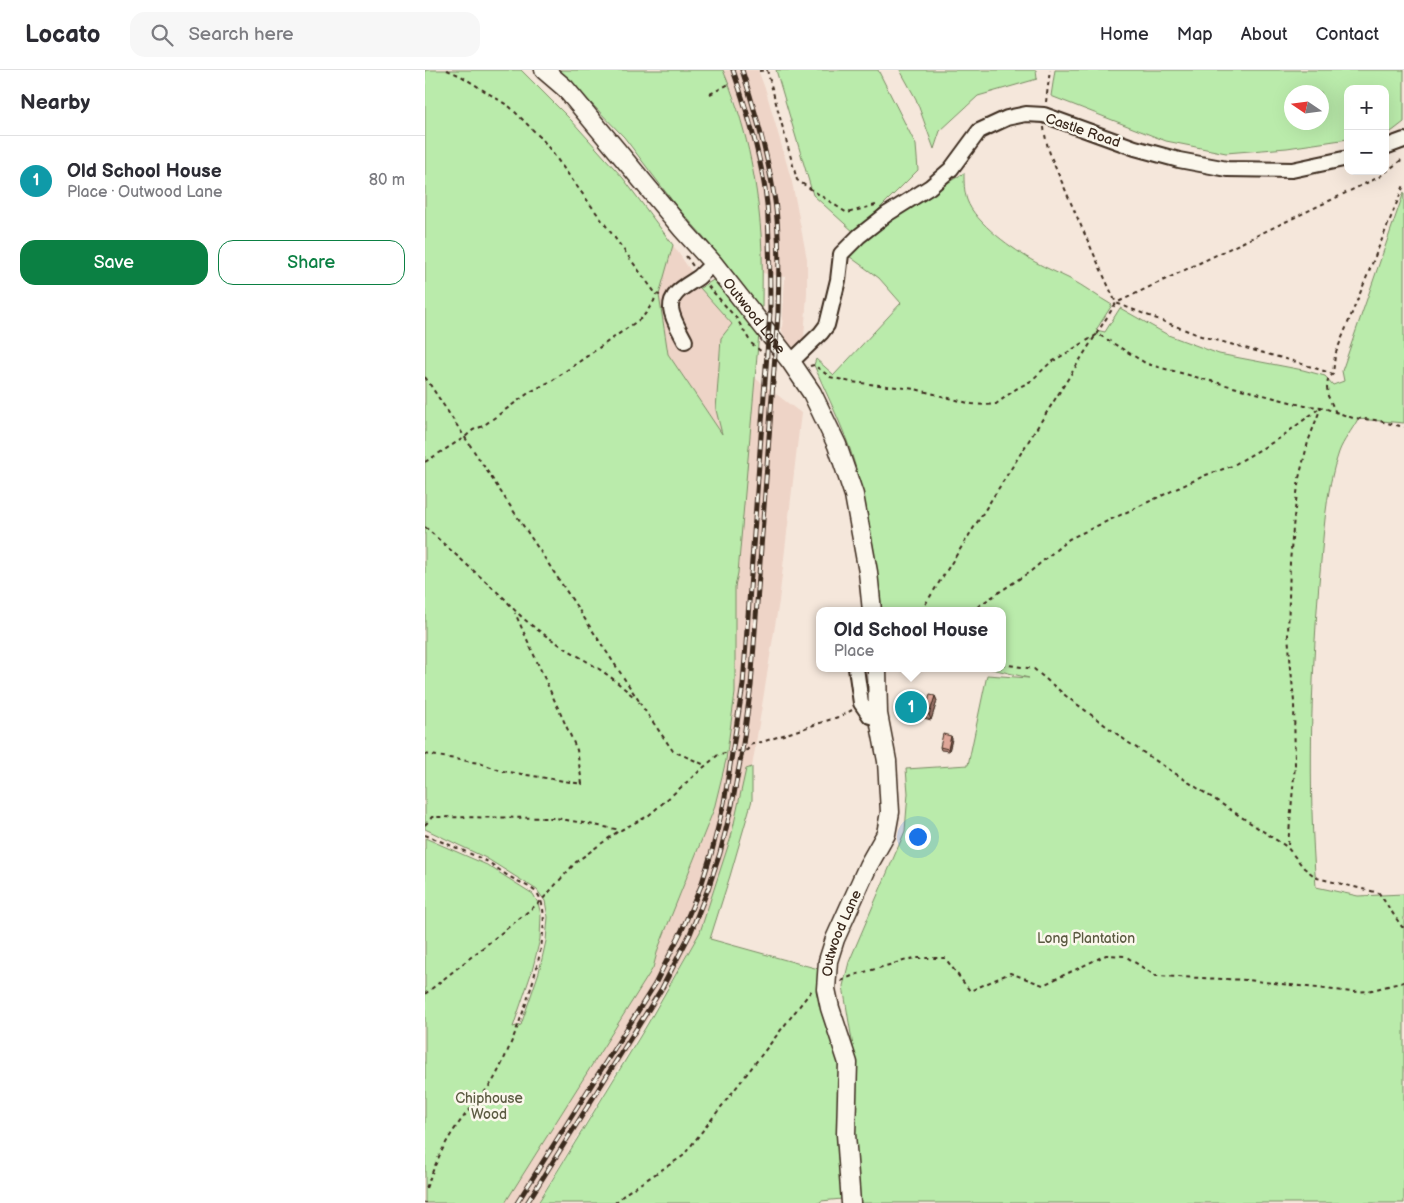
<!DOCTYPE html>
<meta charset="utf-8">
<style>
:root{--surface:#fff;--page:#f7f7f7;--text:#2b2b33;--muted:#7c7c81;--line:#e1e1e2;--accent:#0b8043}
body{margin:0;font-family:"Balsamiq Sans",sans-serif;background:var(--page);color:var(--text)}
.controls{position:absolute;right:15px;top:15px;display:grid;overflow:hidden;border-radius:10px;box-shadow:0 5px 20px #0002}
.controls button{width:45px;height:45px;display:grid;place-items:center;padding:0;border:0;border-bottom:1px solid var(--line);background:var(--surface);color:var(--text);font:25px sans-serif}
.compass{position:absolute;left:859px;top:15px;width:45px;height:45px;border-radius:50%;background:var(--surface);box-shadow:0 5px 20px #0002;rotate:283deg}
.you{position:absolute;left:492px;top:766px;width:18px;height:18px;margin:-12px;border:4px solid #fff;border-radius:50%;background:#1a73e8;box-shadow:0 0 0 8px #1a73e833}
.badge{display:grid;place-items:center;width:32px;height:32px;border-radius:50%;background:var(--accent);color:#fff;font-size:16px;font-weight:700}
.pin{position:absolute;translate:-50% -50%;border:2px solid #fff;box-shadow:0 1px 5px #0006}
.popup{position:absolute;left:391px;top:537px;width:190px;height:65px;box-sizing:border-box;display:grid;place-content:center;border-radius:10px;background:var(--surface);filter:drop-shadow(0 1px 4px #0005);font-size:16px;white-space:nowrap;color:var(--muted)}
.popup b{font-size:19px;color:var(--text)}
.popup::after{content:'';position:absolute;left:50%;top:100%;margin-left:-10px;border:10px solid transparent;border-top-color:var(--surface)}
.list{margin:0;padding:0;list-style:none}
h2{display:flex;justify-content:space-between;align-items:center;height:65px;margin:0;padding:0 20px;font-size:21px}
h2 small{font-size:16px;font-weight:400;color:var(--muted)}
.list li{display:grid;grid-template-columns:32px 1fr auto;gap:15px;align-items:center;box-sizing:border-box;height:90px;padding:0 20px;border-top:1px solid var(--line)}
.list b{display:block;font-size:19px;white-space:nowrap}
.list p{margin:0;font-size:16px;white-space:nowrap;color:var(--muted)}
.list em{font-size:16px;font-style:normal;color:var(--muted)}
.actions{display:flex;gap:10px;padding:15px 20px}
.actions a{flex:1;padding:11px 0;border:1px solid var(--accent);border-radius:15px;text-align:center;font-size:18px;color:var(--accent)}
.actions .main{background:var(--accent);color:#fff}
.icon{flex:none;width:28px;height:28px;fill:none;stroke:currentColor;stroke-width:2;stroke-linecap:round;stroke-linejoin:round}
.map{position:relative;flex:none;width:979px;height:1133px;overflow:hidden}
header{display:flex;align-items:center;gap:30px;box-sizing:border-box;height:70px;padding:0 25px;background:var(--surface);border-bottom:1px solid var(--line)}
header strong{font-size:24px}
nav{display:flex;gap:28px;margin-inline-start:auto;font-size:18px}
.search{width:350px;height:45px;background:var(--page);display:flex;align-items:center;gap:12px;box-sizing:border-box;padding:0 18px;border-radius:15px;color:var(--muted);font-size:19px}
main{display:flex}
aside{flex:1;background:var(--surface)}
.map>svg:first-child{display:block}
</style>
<header>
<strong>Locato</strong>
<div class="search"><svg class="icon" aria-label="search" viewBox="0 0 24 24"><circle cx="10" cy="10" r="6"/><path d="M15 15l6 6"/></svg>Search here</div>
<nav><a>Home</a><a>Map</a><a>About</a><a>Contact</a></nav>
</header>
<main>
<aside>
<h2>Nearby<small></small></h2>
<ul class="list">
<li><span class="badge" style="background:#0f9aa8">1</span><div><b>Old School House</b><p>Place · Outwood Lane</p></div><em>80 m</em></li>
</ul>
<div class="actions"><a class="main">Save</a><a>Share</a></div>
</aside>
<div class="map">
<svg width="979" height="1133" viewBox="0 0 979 1133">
<rect width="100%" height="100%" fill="#f5e7db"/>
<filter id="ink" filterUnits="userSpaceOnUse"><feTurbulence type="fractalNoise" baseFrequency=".02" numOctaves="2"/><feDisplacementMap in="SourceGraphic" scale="10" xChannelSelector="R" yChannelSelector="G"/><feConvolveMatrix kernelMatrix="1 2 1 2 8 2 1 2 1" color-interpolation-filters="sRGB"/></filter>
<g filter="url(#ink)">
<g fill="#eed4c7">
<path d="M298,0H333L341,21L367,112L382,189V223L379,268L366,279L357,261L360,207L337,203L336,164L311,31Z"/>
<path d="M248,175L274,213L275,218L307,254L298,366L243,284L234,225Z"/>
<path d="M330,308L376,343L354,531L327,697L306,767L275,862L112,1133H80L228,898L233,879L289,739L301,690L310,623V517Z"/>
</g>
<g fill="#baebab" stroke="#7a8a64" fill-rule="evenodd">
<path d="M0,0H96L146,50L198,108L248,175L234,225L243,284L297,364L291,340L296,268L307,254L275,218L290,209L334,263L313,503L310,517V623L301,690L289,739L233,879L228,898L80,1133H0V768L62,795L108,824L113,833L116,845L115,869L107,901L88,957L96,955L114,902L121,871L123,847L120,831L112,820L61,788L0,759Z"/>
<path d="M134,0H298C320,52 332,108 336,164C338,189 337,215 337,240L278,166L252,137L199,67Z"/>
<path d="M351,0H453L491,75L493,100L430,163L388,125Z"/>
<path d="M475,0H611L612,9L553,26L515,61L509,79L491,29Z"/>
<path d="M630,0H979V52L966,62L960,63V19H923V69L862,78L801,83L741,71L626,26ZM866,22H896V52H866Z"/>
<path d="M539,103C539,112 539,121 542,130C550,153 589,180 610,192C621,198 633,203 645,209C659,216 673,227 687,235L671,260L680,262L695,238L743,265L794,284L878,300L900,306L908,315L919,311L917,301L979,122V353L933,349C927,360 918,371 914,382C900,420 898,473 894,513C886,614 883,716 891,817L933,826L979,824V1133H433L429,1065L431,995L418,916L424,892L480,761L483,723L481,699L543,695L562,605L604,608L563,598H577V541H457C450,486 443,432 425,379C415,351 401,323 389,295L391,289L409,305L476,233L454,208L421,184L457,152Z"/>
<path d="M327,697V730L305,806L285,869L397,900L413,985L417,1129L396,1131L394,1133H113L222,955L275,862L306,767L321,699Z"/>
</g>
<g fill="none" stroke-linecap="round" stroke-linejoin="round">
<defs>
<g id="minor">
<path d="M960,77L979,70"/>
<path d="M260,271C255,261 247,249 246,238C245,222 263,215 274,207C279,202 283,198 288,193"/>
<path d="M366,292L396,263L402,255L413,210L416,184L434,166L462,144L505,117L526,99L554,61L582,48L601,44L619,45L710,78L754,90L802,99L867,100L923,88"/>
<path d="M431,598L436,633L445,646L453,644"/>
</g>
<g id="major">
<path id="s1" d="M119,0L140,18L258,160L288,193L366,292L387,323L412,375L429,425L443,502L447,541"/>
<path id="s2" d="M426,1133L421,1064L423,993L405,938L401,919L403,891L410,869L443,796L461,764L465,742L462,691L453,644L452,598"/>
</g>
</defs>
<use href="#minor" stroke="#3b2a1e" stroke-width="18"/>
<use href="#major" stroke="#3b2a1e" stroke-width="21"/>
<g stroke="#3b2a1e" stroke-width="2" stroke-dasharray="4 4" stroke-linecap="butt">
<path d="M22,0L36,6L85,37L118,70L231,224L235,225"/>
<path d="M342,0L372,110L422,143L454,134"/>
<path d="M334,1L341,0"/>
<path d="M285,24L304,14"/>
<path d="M621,32L625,0"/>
<path d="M619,57C621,79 631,99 640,119C656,157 674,195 691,233L776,266L868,291L908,304"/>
<path d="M261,186L268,196"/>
<path d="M283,216L312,249L326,273L344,288"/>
<path d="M385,296L389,295L405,307L426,312L490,319L547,334L560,335L571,334L591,319L606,311L625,293L673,264L722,294L880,336L896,337L928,348L950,350L979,357"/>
<path d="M0,307L214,631"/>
<path d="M911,343L903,326L902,317L903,309L908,304L910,285L979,115"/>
<path d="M0,392L40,367L48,360L58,356L105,322L128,310L218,247L229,231L231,224"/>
<path d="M0,457L80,529C105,561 144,579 177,601C189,609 200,619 210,628"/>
<path d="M496,541L691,233L954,107L979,88"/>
<path d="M546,541L606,501L644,469L781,405L807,396L855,368L896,337"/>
<path d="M577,594L609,599L641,626L704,673L862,777L879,798L892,808L954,823L977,857H979"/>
<path d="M214,632L248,681L280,695"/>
<path d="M0,684L54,693L78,701L157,714L152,680L90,543"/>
<path d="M0,755L7,747L131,748L196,760L223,746L294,684L322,680L328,673L337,672L416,646L427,640"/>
<path d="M0,765C20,773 40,781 59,790C68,794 76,802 85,807C92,811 104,816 111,822C138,851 87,978 69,1009C59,1025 45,1038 34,1053C18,1074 9,1097 0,1121"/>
<path d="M863,775L870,695L869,632L863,565L865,492L869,447L874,408L883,372L896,337"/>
<path d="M416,911L429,905L489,888H520L545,921L585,903L618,915L681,885L700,886L731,906L822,910L927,922L943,921L979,912"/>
<path d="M0,924L116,831L151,792L195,760"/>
<path d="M0,1132V1133"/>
<path d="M190,1133L201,1123L258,1086L387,920"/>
</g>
<use href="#minor" stroke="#fbf7ec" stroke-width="14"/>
<use href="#major" stroke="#fbf7ec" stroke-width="18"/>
<defs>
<g id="rail">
<path d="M92,1133L230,914L257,860L276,816L287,781L299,733L318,615L345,242C345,206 345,170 342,134C337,89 323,43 308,0"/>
<path d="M102,1133L237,918L265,864L283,819L295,783L307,735L317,681L326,616L353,243C354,205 355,168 350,131C343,86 331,43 317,0"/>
</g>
</defs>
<use href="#rail" stroke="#3b2a1e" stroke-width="5"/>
<use href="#rail" stroke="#fbf7ec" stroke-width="3" stroke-dasharray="9" stroke-linecap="butt"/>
</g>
<g fill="#c09084" stroke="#3b2a1e">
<path d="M510,626L512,631L506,650L478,642L476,637L502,635Z"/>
<path d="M526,666L527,669L524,681L516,680L515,677Z"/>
</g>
<g fill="#9c756b" stroke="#3b2a1e">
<path d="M510,626L512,631L506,650L504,645Z"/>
<path d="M526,666L527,669L524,681L523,679Z"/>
</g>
<g fill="#dfa799" stroke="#3b2a1e">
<path d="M505,625L510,626L504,645L476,637L479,628L502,635Z"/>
<path d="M518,664L526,666L523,679L515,677Z"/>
</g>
</g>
<g text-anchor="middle" stroke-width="5" stroke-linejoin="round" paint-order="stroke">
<g font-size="14" fill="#3b2a1e" stroke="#fbf7ec">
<text transform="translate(658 60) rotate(19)" y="5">Castle Road</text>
<text dy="5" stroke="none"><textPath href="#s1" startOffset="324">Outwood Lane</textPath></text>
<text dy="5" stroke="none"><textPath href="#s2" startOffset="276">Outwood Lane</textPath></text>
</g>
<g font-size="14" fill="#5b5a41" stroke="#fbf7ec">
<text x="661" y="873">Long Plantation</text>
<text x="64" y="1033">Chiphouse<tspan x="64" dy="16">Wood</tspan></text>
</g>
</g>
</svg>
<div class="controls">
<button>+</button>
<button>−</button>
</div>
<svg class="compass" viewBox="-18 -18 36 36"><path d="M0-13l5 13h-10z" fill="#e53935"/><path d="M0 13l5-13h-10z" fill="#7c7c81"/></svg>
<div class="you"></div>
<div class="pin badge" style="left:486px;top:637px;background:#0f9aa8">1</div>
<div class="popup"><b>Old School House</b>Place</div>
</div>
</main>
